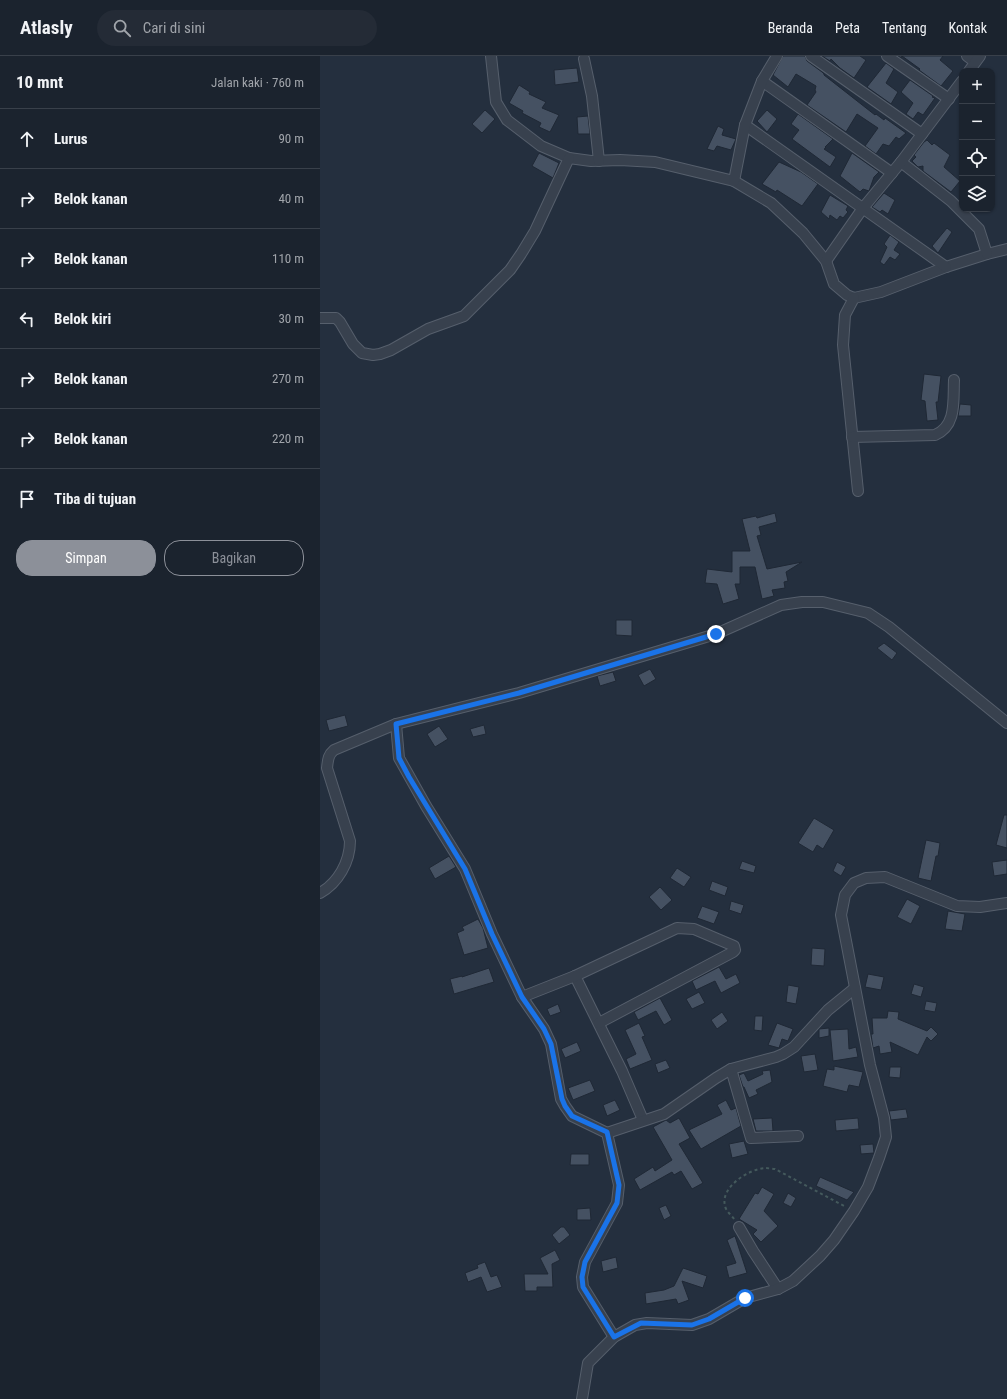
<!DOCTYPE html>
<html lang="id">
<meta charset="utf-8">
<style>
:root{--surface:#1b232e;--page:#242b36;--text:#f1f3f6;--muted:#a0a4aa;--line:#39404a;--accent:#8c9099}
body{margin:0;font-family:"Roboto Condensed",sans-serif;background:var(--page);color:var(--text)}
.controls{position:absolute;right:12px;top:12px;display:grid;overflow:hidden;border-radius:8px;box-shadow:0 1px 3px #0004}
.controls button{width:36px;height:36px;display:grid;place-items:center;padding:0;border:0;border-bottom:1px solid var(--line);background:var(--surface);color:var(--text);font:20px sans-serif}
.stop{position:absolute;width:12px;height:12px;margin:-9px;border:3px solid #1a73e8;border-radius:50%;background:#fff}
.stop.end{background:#1a73e8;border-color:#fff;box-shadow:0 1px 4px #0008}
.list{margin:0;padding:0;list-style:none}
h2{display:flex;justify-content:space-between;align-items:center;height:52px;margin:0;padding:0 16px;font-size:17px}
h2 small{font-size:13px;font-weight:400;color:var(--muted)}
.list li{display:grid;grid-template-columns:26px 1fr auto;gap:12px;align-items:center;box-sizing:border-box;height:60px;padding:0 16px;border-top:1px solid var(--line)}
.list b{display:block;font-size:15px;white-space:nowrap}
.list em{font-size:13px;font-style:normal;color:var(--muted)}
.actions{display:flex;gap:8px;padding:12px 16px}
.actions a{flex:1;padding:9px 0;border:1px solid var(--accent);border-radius:16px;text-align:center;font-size:14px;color:var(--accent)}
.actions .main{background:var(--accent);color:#fff}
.icon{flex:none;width:22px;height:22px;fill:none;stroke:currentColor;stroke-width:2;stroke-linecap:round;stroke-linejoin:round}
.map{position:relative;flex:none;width:687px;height:1343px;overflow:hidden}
header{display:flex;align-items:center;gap:24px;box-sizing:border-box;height:56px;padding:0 20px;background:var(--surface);border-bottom:1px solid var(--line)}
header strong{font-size:19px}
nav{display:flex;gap:22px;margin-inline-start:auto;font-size:14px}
.search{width:280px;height:36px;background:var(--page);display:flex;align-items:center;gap:10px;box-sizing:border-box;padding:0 14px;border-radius:22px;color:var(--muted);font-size:15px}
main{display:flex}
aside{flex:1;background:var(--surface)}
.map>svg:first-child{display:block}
</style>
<header>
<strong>Atlasly</strong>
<div class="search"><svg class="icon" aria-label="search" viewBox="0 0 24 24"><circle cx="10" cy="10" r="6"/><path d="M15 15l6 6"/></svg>Cari di sini</div>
<nav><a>Beranda</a><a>Peta</a><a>Tentang</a><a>Kontak</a></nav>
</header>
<main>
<aside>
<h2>10 mnt<small>Jalan kaki · 760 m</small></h2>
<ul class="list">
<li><svg class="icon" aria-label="ahead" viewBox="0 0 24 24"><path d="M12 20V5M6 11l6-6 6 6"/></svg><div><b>Lurus</b></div><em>90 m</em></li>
<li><svg class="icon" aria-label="right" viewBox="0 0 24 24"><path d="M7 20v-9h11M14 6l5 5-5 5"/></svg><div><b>Belok kanan</b></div><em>40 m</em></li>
<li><svg class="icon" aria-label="right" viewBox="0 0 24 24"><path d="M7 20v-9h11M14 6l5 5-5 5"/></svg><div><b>Belok kanan</b></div><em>110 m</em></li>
<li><svg class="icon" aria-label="left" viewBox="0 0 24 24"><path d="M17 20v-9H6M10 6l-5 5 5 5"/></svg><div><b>Belok kiri</b></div><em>30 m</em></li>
<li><svg class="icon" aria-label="right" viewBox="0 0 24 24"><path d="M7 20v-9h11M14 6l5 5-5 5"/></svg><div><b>Belok kanan</b></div><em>270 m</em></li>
<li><svg class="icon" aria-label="right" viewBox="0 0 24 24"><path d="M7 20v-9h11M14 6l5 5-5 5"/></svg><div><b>Belok kanan</b></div><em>220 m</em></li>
<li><svg class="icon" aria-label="arrive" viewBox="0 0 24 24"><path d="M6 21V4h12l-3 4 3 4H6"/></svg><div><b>Tiba di tujuan</b></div></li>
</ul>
<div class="actions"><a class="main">Simpan</a><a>Bagikan</a></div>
</aside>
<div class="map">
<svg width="687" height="1343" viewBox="0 0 687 1343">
<rect width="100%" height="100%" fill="#242f3e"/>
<g fill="#455162" stroke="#1f2835">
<path d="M463,0H485L487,5L502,16L504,18V19L555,59L556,58L564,64L565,62L586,77L579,83L576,81L569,90L563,88L556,98L545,90L558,72L537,58L526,76L487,49L496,36L495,34L496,30L476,18L468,31L453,19Z"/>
<path d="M502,0H540L546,4L534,22L520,12L511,3L510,5Z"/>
<path d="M578,0H623L620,4L633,15L621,30L599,14L600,13L582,0L581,2Z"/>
<path d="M566,7L574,13L566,27L578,36L571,48L547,31Z"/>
<path d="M257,12L259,26L235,29L234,14Z"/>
<path d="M590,24L613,40L612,41L615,42L603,59L598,56L593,63L586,58L593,47L581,36Z"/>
<path d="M199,29L210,36L209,38L226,46L222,52L239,59L230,76L219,71L221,67L202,57L203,55L189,47Z"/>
<path d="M165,54L175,63L162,77L152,68Z"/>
<path d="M447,54L457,63L447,76L437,65Z"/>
<path d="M478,58L513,83L505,91L506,92L504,93L516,101L510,111L472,83L479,74L471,68Z"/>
<path d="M268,60L270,78H258L257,61Z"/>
<path d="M398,70L404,73L402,79L416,83L411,94L397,90L394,95L387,93Z"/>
<path d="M607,84L612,89L614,87L630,99L624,111L640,125L631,136L603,115V110L598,111L592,105L596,101L594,99L604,86Z"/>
<path d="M219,97L239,107L233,122L212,110Z"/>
<path d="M532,97L559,116L554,121L549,135L543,133L540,136L520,120Z"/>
<path d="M459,106L481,116L498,128L482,150L457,134L456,136L442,128Z"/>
<path d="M564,137L575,144L568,158L562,154L560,156L552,151Z"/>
<path d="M510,139L528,150L526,154L528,156L523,162L520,160L517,164L510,159L509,163L501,156Z"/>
<path d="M627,172L632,176L618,197L612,190Z"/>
<path d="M570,179L579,186L574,194L580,198L575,204L570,201L564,209L560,206L567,191L564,188Z"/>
<path d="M604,318L621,320L618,346H616L618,364L607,365L605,345L601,344Z"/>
<path d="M640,348L651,349V360H638Z"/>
<path d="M455,457L457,466L439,471L441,479L437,480L447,513L482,506L466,516L468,525L464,526L465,532L452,534L454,540L442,543L435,511H420V528H415L419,543L403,548L397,528L385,527L387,513L412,516V495H430L422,463L436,460L437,462Z"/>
<path d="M296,564H312V580L296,579Z"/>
<path d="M564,587L577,597L572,604L557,592Z"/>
<path d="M330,613L336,623L324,630L318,619Z"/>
<path d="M293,616L296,625L280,630L277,620Z"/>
<path d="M25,659L28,670L9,675L6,664Z"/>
<path d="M164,669L166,678L153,681L150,673Z"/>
<path d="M119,670L128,683L115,691L107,678Z"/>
<path d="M684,759H687V792L676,789Z"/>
<path d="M494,762L514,774L503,793L497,789L493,796L478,787Z"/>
<path d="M606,784L620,787L618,800H616L611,825L598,822Z"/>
<path d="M129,800L136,811L115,823L109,812Z"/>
<path d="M687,804V818L674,820L672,806Z"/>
<path d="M422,805L436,810L434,817L419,813Z"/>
<path d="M517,806L526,811L521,820L513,815Z"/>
<path d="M357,812L371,821L364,831L350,822Z"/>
<path d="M392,825L408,831L405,840L389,834Z"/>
<path d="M340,831L352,844L341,854L329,841Z"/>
<path d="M587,843L600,850L591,868L577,861Z"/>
<path d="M411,845L424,849L421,858L409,854Z"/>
<path d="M382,850L399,856L394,868L377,862Z"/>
<path d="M628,855L645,858L642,875L625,873Z"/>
<path d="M158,863L163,872L168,892L144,899L137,877L144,874L142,871Z"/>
<path d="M492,892L505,893L504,910L491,909Z"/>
<path d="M399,911L406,923L416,918L420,927L401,937L395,925L376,934L372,925Z"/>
<path d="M169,912L174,926L134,938L130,923L142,920V921Z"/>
<path d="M548,918L564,921L561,934L545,931Z"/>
<path d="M594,928L604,931L601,941L591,938Z"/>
<path d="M468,929L479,931L476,948L466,946Z"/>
<path d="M379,936L385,947L372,953L366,943Z"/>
<path d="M340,942L352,964L344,969L336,955L318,964L314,956Z"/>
<path d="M606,945L617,947L615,956L604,954Z"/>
<path d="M238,948L241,956L230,960L227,953Z"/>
<path d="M568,955L579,956L578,963L607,975L611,971L618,978L611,985L607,981L598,999L570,986L572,996L560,998L559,990L553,992L551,978H553L552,962H567Z"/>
<path d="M402,956L408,965L397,973L391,964Z"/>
<path d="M435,960H443L442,975L434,974Z"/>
<path d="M319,967L325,980L322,981L332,1004L310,1013L306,1003L316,998L305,974Z"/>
<path d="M457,967L473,973L468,985L462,983L459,992L448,989Z"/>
<path d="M509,972V980L499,982V973Z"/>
<path d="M528,973L529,993L536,991L538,1001L513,1005L510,974Z"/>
<path d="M257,986L261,995L245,1002L241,993Z"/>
<path d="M495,998L498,1014L484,1016L481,1000Z"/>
<path d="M346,1004L350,1012L338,1017L335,1008Z"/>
<path d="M514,1010L543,1016L539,1031L529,1029L527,1036L503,1030L507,1013L514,1014Z"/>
<path d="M570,1011H581L580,1022L569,1021Z"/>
<path d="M450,1014L452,1026L436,1034L438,1038L429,1042L424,1031H423L419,1019L424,1017L428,1025L443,1018L442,1015Z"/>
<path d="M270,1024L275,1035L253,1044L248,1032Z"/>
<path d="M295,1044L300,1054L287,1060L283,1049Z"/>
<path d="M406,1044L411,1054L416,1052L421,1070L381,1093L369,1074L402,1058L397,1049Z"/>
<path d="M586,1053L588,1062L571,1064L569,1055Z"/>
<path d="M359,1062L370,1082L359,1088L383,1127L372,1133L361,1115L354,1119L352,1116L320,1134L314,1123L333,1111L335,1115L352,1104L333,1071L346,1064L350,1067Z"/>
<path d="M452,1062L453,1075H436L433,1063Z"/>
<path d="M538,1062L539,1073L516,1075L515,1064Z"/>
<path d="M424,1085L428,1098L412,1102L409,1088Z"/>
<path d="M553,1088L554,1097L541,1098L540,1089Z"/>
<path d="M251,1098H269V1109H250Z"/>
<path d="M500,1121L534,1136L527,1144L496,1130Z"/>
<path d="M442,1131L454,1138L444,1155L458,1170L441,1186L433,1178L437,1174L419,1163L435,1137L438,1138Z"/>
<path d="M468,1137L476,1142L471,1151L463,1147Z"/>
<path d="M346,1149L351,1160L344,1164L339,1152Z"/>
<path d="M270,1152L271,1164H257V1153Z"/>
<path d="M241,1171H244L250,1179L239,1188L232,1179Z"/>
<path d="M415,1180L427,1217L409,1222L406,1210L416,1207L407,1184Z"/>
<path d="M235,1194L240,1204L232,1208L233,1231H217V1235H205L204,1218H228L220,1202Z"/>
<path d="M296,1201L298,1212L283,1216L281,1205Z"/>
<path d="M165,1206L171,1221L177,1219L182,1231L167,1236L161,1221L148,1226L145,1217L158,1212L157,1209Z"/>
<path d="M363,1212L387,1220L383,1232L362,1225L369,1244L358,1248L356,1243L326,1248L325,1237L344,1234L354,1230Z"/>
</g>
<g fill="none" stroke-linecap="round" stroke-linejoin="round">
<defs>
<g id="minor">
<path d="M171,0L176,46L187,64L221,90L249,102L271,105L300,104L335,106L414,125L451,147L483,177L506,205L514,228L527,239L534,242L561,236L626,211L667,198L687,193"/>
<path d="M491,0L602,78"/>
<path d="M567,0L629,43"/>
<path d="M647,0L655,6"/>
<path d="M264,3L272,40L279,105"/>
<path d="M649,15L660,0"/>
<path d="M442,25L572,117"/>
<path d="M425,69L626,211"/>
<path d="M581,106L631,145L659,173L667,198"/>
<path d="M414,125L425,69L442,25L457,0"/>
<path d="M506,205L543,152L581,106L642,25"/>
<path d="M534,242L525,259L523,289L538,435"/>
<path d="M0,262H16L20,266L33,288L42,297L53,299L60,298L71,294L108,273L144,260L190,214L201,198L215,175L249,102"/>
<path d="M532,381L615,379C637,370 633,344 634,324"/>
<path d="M76,668L79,702L106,750L145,813L172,878L202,941L224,973L231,988L241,1043L245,1050L252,1060L287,1077L299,1129L297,1147L265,1206L262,1221L263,1231L294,1281"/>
<path d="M0,837C18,827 30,806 30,785L7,712C8,704 8,699 14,694L76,668L199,637L396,578L461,549L482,546H503L548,557L569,571L687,667"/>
<path d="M255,920L302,1015L323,1064"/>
<path d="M202,941L255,920L357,872L374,873L414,890L415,894L413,896L279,967"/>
<path d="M411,1013L431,1082L478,1080"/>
<path d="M287,1077L344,1058L396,1022L411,1013L456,1001L463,998L474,991L508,954L535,932"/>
<path d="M419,1171L433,1195L458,1233"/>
<path d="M262,1343L268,1307L294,1281L315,1269L327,1267L372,1269L389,1263L425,1242L458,1233L473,1225L500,1200L514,1184L534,1155L548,1131L559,1102L566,1081L564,1062L550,1009L521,859L525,839L534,827L546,822L565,821L637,850L660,851L687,847"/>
</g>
</defs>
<use href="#minor" stroke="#565f6c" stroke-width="12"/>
<path stroke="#44595c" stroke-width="2" stroke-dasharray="3 3" stroke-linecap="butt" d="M414,1163C412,1160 406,1155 405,1150C400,1131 429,1113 445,1112C448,1112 452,1113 455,1113L526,1151"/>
<use href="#minor" stroke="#38414e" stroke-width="10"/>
</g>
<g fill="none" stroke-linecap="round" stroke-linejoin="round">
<path stroke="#1a73e8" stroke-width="5" d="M396,578L199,637L76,668L79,702L89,721L145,813L172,878L202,941L224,973L231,988L242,1043L245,1050L252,1060L287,1076L299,1129L297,1147L265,1206L262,1221L263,1231L294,1281L321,1267L372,1269L389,1263L425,1242"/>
</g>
</svg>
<div class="controls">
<button>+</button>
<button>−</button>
<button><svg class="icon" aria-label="locate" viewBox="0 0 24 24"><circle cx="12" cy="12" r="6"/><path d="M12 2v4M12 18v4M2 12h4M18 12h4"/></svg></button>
<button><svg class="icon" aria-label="layers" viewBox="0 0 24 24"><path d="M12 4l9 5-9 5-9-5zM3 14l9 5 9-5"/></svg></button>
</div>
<div class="stop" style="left:425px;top:1242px"></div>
<div class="stop end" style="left:396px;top:578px"></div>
</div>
</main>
